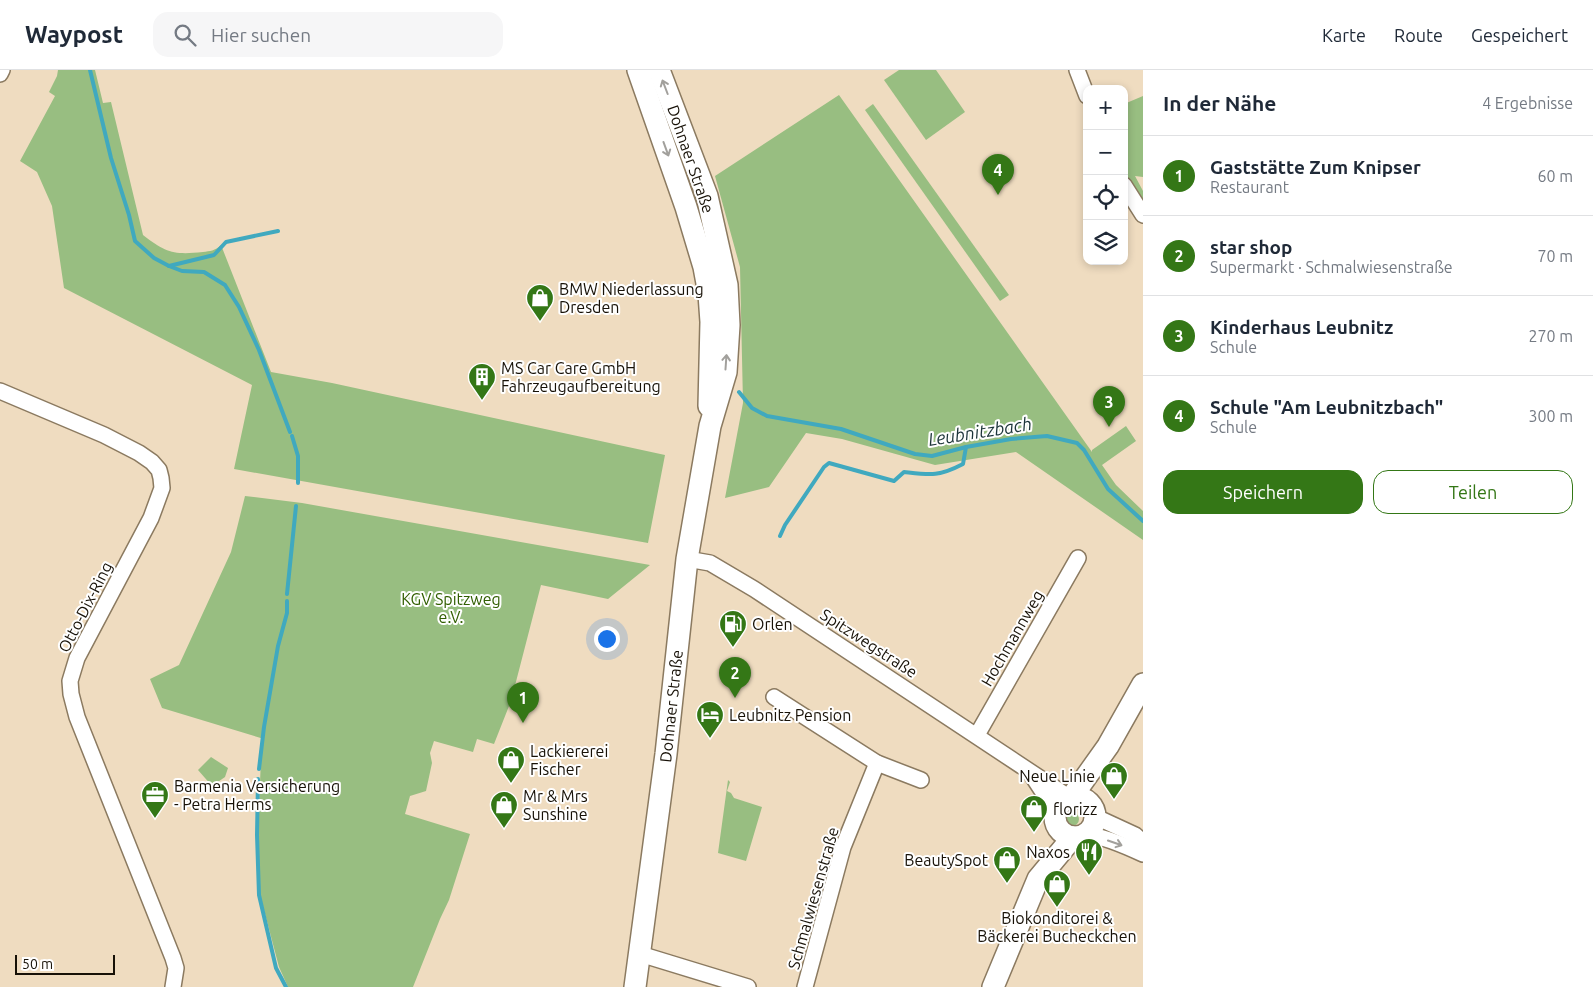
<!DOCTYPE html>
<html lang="de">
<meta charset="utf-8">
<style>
:root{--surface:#fff;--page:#f6f6f7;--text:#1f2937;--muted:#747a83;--line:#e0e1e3;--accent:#347716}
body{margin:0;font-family:Ubuntu,sans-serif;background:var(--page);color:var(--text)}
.controls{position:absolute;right:15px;top:15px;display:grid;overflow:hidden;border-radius:10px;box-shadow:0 2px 8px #0003}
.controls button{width:45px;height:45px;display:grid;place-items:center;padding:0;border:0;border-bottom:1px solid var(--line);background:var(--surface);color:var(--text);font:25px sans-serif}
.scale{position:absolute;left:15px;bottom:12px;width:100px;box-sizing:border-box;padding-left:5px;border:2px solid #171107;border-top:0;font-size:14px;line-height:18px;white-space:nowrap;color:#171107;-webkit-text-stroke:4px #fff;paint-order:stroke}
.you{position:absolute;left:606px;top:568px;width:18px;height:18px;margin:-12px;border:4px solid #fff;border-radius:50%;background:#1a73e8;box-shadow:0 0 0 8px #1a73e833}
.badge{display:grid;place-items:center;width:32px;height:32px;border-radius:50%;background:var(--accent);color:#fff;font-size:16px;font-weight:700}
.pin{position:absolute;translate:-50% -41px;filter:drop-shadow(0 1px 2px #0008)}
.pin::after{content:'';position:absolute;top:26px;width:18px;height:15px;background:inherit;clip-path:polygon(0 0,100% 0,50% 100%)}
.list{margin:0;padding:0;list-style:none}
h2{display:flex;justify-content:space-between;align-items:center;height:65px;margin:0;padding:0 20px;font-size:21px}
h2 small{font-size:16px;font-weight:400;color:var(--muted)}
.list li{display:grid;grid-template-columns:32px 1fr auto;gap:15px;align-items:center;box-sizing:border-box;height:80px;padding:0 20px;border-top:1px solid var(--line)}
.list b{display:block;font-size:19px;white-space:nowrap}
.list p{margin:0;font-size:16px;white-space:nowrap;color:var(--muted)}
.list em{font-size:16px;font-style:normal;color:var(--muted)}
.actions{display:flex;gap:10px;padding:15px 20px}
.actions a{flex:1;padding:11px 0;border:1px solid var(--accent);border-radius:15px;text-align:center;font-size:18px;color:var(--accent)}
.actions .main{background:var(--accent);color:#fff}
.icon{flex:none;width:28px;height:28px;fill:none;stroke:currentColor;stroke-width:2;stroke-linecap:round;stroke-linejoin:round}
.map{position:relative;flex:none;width:1143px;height:917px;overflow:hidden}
header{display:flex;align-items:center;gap:30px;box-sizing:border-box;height:70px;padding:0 25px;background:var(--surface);border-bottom:1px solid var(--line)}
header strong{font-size:24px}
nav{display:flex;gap:28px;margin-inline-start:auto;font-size:18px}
.search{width:350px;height:45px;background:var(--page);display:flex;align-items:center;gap:12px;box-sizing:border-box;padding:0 18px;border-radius:15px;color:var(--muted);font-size:19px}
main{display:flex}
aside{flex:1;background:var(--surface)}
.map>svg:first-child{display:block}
</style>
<header>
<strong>Waypost</strong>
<div class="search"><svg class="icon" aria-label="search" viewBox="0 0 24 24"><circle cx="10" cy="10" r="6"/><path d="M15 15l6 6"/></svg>Hier suchen</div>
<nav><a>Karte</a><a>Route</a><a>Gespeichert</a></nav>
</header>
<main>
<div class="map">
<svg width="1143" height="917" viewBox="0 0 1143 917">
<rect width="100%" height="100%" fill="#efdcc0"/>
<g fill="#98be81">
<path d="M58,0H95L103,33L111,32L143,165C166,183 174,185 203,182C210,181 215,181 221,175L271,302L332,313L665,385L648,473L234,399L252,315L64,218L52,136L37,102L20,91L55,26L49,22L57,6Z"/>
<path d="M899,0H936L965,42L926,70L884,10Z"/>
<path d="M839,25L1092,382V380L1126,356L1136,371L1102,395L1116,415L1143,441V470L1016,382L935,395L842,369L806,363L769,417L725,428L743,333L740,197L715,106Z"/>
<path d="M1143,26V107L1135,106L1143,121V145L1124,115V34Z"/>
<path d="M873,34L1009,225L1000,231L865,40Z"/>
<path d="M245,426L302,433L650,495L608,529L541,515L511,631L494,674L477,669L473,682L434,671L430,683L432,693L426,721L410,726L405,744L470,764L449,830L440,849L413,917H288L279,897L259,821L258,766L261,687L264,669L162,638L150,609L179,595L231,482Z"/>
<path d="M211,687L228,698L225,707L212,716L198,700Z"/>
<path d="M728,710L730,712L727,721L731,723L734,728L762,737L746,791L718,783Z"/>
<circle cx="1072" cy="749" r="7"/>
</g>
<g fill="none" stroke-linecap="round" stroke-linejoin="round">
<g stroke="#40a9bf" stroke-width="4">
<path d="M90,0L111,88L129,145L135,171L154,188L169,196L182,201L204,202L225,215L239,237L259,280L290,362"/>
<path d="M169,196L214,185L226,172L278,161"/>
<path d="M739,322L752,338L767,346L841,359L915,384L932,386L966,377L1011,369L1047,366L1077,373L1084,380L1108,419L1143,451"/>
<path d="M292,366L298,386V413"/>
<path d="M780,466L785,455L824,397L829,393L894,411L904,402C930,405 938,407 963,394L966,377"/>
<path d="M287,524L296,436"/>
<path d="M259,699L264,657L278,576L287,543V531"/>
<path d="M258,709L257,765L259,825L276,898L286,917"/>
</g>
<defs>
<g id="street">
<path d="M1077,0L1087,26"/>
<path d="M0,4L2,0"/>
<path d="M1124,115L1143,145"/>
<path d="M0,321L104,365L139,383L152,392L159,400L161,408L162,418L151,448L77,588L70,611L71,624L77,647L173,888L176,898L173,917"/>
<path d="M687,489L710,493L754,519L1070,728"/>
<path d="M774,627L877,693L921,710"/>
<path d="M977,665L1078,488"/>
<path d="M1033,707L1056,742"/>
<path d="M1096,747L1135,765L1143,772"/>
<path d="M1086,764C1106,767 1126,776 1143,784"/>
<path d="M640,884L748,917"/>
<path d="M805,917L843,777L877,693"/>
</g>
<g id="secondary">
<path d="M638,0L686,137L704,197L709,224L711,252L709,336"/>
<circle cx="1075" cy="747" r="20"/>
<path d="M1071,728L1108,676L1143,614"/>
<path d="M635,917L666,684L687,489L710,356L726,302L729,255L727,215L707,126L659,0"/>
<path d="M993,917L1038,809L1073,767"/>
</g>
</defs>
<use href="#street" stroke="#8b7a60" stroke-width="18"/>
<use href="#secondary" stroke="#8b7a60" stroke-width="24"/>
<use href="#street" stroke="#fff" stroke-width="15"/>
<use href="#secondary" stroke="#fff" stroke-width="21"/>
</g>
<defs><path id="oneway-shaft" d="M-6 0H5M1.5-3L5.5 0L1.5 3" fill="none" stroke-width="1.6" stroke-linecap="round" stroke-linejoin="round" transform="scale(1.25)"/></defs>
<g stroke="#a2a09c">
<use href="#oneway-shaft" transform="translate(665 17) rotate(-111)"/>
<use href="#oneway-shaft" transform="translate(666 79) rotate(70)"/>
<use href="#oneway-shaft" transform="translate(726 292) rotate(-86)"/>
<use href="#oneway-shaft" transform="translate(1115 773) rotate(19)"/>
</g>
<defs>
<symbol id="shop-pin" viewBox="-11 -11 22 30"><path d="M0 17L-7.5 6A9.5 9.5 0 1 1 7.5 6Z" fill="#347716" stroke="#fff"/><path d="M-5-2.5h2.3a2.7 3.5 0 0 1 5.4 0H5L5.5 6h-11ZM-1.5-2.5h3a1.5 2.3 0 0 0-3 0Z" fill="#fff"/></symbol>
<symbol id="building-pin" viewBox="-11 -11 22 30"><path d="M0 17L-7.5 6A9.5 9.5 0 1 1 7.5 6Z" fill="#347716" stroke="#fff"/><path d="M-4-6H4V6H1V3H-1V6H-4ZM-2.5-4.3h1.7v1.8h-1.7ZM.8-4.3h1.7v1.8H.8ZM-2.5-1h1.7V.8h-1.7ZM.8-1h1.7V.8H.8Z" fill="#fff"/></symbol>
<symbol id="fuel-pin" viewBox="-11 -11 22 30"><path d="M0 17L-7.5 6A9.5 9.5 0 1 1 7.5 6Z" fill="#347716" stroke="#fff"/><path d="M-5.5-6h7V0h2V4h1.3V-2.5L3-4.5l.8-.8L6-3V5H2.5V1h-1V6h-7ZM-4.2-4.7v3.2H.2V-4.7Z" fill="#fff"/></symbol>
<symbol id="hotel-pin" viewBox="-11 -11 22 30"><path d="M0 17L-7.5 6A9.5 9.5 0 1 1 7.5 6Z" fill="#347716" stroke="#fff"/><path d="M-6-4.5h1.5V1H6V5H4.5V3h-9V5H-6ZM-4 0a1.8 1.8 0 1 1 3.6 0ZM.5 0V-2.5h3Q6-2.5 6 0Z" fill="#fff"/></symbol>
<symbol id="office-pin" viewBox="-11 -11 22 30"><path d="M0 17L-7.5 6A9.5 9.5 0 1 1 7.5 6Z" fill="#347716" stroke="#fff"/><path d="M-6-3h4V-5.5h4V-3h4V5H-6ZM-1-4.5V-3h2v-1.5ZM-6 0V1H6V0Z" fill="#fff"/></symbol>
<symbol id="restaurant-pin" viewBox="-11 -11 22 30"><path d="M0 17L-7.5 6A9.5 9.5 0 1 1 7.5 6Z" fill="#347716" stroke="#fff"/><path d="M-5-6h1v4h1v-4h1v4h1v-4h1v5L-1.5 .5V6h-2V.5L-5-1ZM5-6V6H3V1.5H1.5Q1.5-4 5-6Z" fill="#fff"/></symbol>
</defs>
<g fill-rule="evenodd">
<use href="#shop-pin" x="524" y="212" width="32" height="43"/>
<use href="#building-pin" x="466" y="291" width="32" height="43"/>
<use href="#fuel-pin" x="717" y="538" width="32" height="43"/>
<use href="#hotel-pin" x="694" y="629" width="32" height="43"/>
<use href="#shop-pin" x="495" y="674" width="32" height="43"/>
<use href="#shop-pin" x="1098" y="690" width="32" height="43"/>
<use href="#office-pin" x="139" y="709" width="32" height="43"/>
<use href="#shop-pin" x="488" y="719" width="32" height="43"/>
<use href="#shop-pin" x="1018" y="723" width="32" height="43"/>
<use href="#restaurant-pin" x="1073" y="766" width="32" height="43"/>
<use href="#shop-pin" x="991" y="774" width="32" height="43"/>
<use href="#shop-pin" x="1041" y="798" width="32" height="43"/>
</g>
<g text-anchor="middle" stroke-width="4" stroke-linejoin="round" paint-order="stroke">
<g font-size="16" fill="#171107" stroke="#fff">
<text transform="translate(691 89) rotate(71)" y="6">Dohnaer Straße</text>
<text transform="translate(85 537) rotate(-63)" y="6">Otto-Dix-Ring</text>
<text transform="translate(1012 568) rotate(-60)" y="6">Hochmannweg</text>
<text transform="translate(869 573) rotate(33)" y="6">Spitzwegstraße</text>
<text transform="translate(671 636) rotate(-84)" y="6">Dohnaer Straße</text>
<text transform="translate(813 828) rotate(-74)" y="6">Schmalwiesenstraße</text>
</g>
<g font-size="16" fill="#171107" stroke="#fff" text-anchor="start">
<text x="559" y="225">BMW Niederlassung<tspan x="559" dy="18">Dresden</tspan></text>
<text x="501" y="304">MS Car Care GmbH<tspan x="501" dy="18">Fahrzeugaufbereitung</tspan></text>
<text x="752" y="560">Orlen</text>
<text x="729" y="651">Leubnitz Pension</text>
<text x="530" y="687">Lackiererei<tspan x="530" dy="18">Fischer</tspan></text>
<text x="1095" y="712" text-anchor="end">Neue Linie</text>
<text x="174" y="722">Barmenia Versicherung<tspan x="174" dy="18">- Petra Herms</tspan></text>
<text x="523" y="732">Mr &amp; Mrs<tspan x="523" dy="18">Sunshine</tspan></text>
<text x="1053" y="745">florizz</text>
<text x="1070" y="788" text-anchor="end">Naxos</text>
<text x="988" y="796" text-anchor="end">BeautySpot</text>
<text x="1057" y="854" text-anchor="middle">Biokonditorei &amp;<tspan x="1057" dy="18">Bäckerei Bucheckchen</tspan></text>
</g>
<g font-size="16" fill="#315e01" stroke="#fff">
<text x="451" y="535">KGV Spitzweg<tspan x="451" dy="18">e.V.</tspan></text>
</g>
<g font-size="18" font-style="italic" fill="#1c3439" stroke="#fff">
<text transform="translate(980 362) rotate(-9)" y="6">Leubnitzbach</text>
</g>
</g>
</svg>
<div class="controls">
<button>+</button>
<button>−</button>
<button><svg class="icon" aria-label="locate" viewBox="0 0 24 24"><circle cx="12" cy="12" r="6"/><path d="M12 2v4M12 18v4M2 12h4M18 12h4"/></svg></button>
<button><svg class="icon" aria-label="layers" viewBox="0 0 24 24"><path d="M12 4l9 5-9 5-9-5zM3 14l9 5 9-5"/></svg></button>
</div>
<div class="scale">50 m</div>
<div class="you"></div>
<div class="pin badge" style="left:523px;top:653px">1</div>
<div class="pin badge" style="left:735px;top:628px">2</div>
<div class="pin badge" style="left:1109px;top:357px">3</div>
<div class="pin badge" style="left:998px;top:125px">4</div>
</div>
<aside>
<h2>In der Nähe<small>4 Ergebnisse</small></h2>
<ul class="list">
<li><span class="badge">1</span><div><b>Gaststätte Zum Knipser</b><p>Restaurant</p></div><em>60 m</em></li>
<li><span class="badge">2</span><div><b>star shop</b><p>Supermarkt · Schmalwiesenstraße</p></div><em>70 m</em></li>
<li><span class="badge">3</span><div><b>Kinderhaus Leubnitz</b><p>Schule</p></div><em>270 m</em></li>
<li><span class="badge">4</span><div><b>Schule &quot;Am Leubnitzbach&quot;</b><p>Schule</p></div><em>300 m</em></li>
</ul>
<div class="actions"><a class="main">Speichern</a><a>Teilen</a></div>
</aside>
</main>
